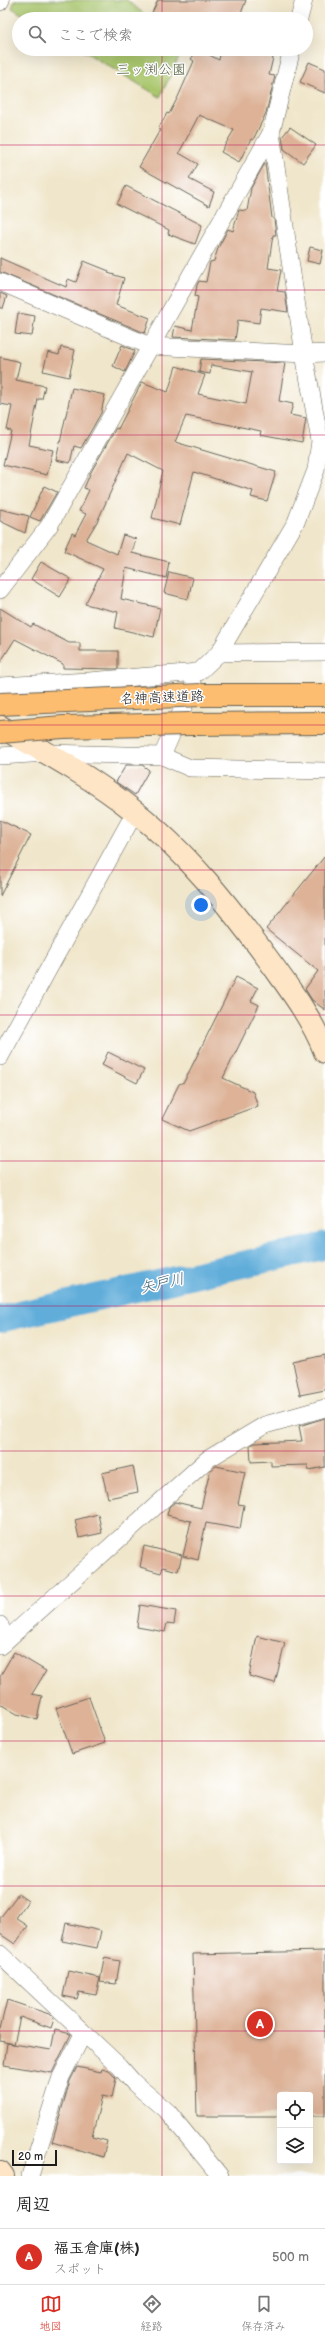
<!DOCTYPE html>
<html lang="ja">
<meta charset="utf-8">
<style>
:root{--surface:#fff;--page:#f2f2f2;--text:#222;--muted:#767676;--line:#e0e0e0;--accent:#d93025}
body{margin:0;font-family:"Balsamiq Sans","Klee One",sans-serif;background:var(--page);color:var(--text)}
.controls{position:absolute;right:12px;bottom:12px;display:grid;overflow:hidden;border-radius:4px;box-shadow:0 4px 16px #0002}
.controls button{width:36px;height:36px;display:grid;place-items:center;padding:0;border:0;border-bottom:1px solid var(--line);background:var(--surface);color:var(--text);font:20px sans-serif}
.scale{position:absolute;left:12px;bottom:10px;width:45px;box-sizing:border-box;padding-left:4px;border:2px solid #1c1c1c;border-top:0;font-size:11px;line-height:14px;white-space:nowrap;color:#1c1c1c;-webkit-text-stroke:3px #fff;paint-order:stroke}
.you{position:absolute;left:201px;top:905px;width:14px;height:14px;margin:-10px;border:3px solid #fff;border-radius:50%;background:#1a73e8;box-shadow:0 0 0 6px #1a73e833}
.badge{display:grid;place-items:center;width:26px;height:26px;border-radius:50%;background:var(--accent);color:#fff;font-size:13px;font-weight:700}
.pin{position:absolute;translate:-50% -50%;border:2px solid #fff;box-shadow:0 1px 4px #0006}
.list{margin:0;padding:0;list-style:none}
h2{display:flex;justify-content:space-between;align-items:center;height:52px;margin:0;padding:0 16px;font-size:17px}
h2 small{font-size:13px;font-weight:400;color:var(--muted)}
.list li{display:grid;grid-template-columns:26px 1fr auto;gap:12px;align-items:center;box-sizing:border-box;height:56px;padding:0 16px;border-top:1px solid var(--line)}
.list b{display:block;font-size:15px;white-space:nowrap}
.list p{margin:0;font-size:13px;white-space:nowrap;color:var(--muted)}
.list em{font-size:13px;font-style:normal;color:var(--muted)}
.icon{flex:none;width:22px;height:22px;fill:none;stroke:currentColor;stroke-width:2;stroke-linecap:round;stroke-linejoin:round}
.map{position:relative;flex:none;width:325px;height:2176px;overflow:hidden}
.search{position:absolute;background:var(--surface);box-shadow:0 4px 16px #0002;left:12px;right:12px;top:12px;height:44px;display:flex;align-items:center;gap:10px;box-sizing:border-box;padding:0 14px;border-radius:22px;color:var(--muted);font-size:15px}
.sheet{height:108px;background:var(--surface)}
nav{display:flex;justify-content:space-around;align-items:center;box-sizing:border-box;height:56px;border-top:1px solid var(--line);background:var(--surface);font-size:11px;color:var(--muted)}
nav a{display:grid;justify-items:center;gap:2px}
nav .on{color:var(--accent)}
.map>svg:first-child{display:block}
</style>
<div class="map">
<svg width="325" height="2176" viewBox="0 0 325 2176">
<rect width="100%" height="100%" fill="#fff"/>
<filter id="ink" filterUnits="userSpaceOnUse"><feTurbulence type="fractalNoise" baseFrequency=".025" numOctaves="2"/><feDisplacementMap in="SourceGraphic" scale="8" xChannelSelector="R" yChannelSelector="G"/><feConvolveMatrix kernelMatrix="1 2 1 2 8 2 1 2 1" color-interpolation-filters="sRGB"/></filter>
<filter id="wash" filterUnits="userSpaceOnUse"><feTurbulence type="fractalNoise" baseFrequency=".012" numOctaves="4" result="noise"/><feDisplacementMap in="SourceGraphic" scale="16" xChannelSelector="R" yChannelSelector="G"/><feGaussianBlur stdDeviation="0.9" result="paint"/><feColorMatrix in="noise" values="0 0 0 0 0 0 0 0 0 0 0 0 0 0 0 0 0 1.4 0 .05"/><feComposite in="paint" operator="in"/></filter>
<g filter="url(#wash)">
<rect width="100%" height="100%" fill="#f0e6cb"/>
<g fill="#aac76e" stroke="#637245">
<path d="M15,0H127L150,19H30L12,8Z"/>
<path d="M80,49H183L160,97Z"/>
</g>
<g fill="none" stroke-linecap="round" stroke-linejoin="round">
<path stroke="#61adda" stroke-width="27" d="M0,1319L325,1246"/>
</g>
<g id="blocks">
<g fill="#ddb297">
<path d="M158,0H246L239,19H149Z"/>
<path d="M198,49L219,60L221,49H275L269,75L275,76L266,113L253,140L251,139L239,162L221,152L234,130L199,115L179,153L198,164L189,179L214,192L209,206L139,167L160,130L158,129L167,113L169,114L178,97L194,61L191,59Z"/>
<path d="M309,62L325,69V93L300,82Z"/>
<path d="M290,127L316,145L303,163L284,149L282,137Z"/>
<path d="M265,163L272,218L274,219L276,235H273L268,268L281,270L277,291L285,292L288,312L261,308L259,323L238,320L235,340L173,337L175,326L192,330L198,297L195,296L197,285L199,281L206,282L210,262L214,261L218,248L228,229L233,231L239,210L247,211L251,188Z"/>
<path d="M126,186L202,225L195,244L168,234L169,230L117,204Z"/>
<path d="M310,247L323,250L320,264L307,261Z"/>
<path d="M0,258L66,287L68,279L76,282L84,261L109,271L108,273L124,278L116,305L150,318L145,333L0,272Z"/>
<path d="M0,293L7,296L3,308H0Z"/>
<path d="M18,313L35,316L32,336L15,334Z"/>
<path d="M122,345L135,351L125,372L113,366Z"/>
<path d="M61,347L75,350L69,377L43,371L48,352L59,355Z"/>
<path d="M0,357L20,362L16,380L45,386L42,399H38L29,445L53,450L47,475L3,465L11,431L7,430L12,406L0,404Z"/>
<path d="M201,359L285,363L279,401L293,404L290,415L306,418L302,443L260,435L261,431L186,416L175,442L276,472L267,501L251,497L253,491L194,472L180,525L152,518L163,471L128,453L98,520L86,540L117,554L123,535L136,539L132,553L169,562L166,578L126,568L121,599L160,608L154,637L115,628L118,612L85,604L103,569L64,551L72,533L75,535L86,514L79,511L89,490L84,488L91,472L116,428L118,429L142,382L168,392L176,366L205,375L198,394L246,404L252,372L211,365L210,374L199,372Z"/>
<path d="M72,388L105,395L101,413L81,448L74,446L70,463L56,460Z"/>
<path d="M44,486L57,492L40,521L30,517Z"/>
<path d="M0,509L29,516L25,533L0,521Z"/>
<path d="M41,562L71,579L60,597L31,579Z"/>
<path d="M169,572L193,578L188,599L164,593Z"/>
<path d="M0,608L31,627L33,624L69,643H80V651H118V669L63,668V664L15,639L0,663Z"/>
<path d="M126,765H142L149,770L135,795L116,782Z"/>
<path d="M0,820L31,835L0,896Z"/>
<path d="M325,856V1010L312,1000L305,989L318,971L266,929Z"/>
<path d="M236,977L258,988L251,1001L259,1005L223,1078L253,1092L258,1106L189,1131L162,1119L179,1084L184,1082Z"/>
<path d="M108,1052L144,1070L137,1083L102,1065Z"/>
<path d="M325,1355V1390L300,1395L293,1362Z"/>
<path d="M325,1418V1467L309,1470L308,1465L271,1466V1461L251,1462L250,1445L254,1443L302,1441L299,1426Z"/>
<path d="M133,1466L138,1492L108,1498L102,1473Z"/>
<path d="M216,1466L245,1472L238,1504L244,1505L240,1529L206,1523L198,1560L183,1556L191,1521L167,1515L169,1507L175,1502L201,1508L210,1471Z"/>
<path d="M98,1514L102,1533L79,1538L75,1520Z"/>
<path d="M144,1546L182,1555L178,1571L163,1567L161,1573L140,1567Z"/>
<path d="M140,1605L176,1611L174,1624L167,1623L165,1632L137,1627Z"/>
<path d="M257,1636L285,1643L275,1683L249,1676Z"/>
<path d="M14,1652L46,1671L32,1694L42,1696L37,1719L17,1714L0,1704V1676Z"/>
<path d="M89,1697L105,1743L72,1754L56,1708Z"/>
<path d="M18,1894L28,1901L16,1918L28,1926L15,1944L0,1934V1918Z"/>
<path d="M66,1923L101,1931L97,1948L62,1941Z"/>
<path d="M325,1951V2116H310V2095H280V2116H197L193,1954Z"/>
<path d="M104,1958L120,1961L116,1984L100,1982Z"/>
<path d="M68,1971L100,1978L96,1995L79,1992L77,1999L63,1996Z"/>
<path d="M7,2000L49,2014L54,2019L51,2028L20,2017L14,2044L0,2041V2029Z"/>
<path d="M55,2030L71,2034L52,2073L4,2065L7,2043L51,2050Z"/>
<path d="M77,2067L101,2072L102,2069L109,2071L116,2078L112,2098L102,2096L92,2137L107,2141L103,2157L52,2142L70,2081Z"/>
</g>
</g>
</g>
<g filter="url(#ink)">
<use href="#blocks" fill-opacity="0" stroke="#666359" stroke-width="1"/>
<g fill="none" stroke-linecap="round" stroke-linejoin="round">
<defs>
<g id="street">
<path d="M0,2L1,0"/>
<path d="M299,19L304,0"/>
<path d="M0,282L150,346L304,354L325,353"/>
<path d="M0,590L49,526L271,133L292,49"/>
<path d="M219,653L325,652"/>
<path d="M0,686L89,681L199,672L219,653L296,522L316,470L320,441L304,354L271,133"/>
<path d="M0,756L47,753L162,756L190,768L325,771"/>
<path d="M162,756L193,685"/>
<path d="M0,1057L135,812"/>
<path d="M0,1625L5,1642"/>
<path d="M0,1646L208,1459L265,1425L325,1408"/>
<path d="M0,1954L119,2066L134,2083L168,2112L220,2176"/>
<path d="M30,2176L61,2077L83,2034"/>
</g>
<g id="secondary">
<path d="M1,727C47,753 93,778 134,811C186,851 229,906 268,959C289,988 312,1018 325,1052"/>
<path d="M0,2172L3,2176"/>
</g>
<g id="highway">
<path d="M201,695H325"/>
<path d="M190,724L325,723"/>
</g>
</defs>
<use href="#street" stroke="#666359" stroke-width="18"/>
<use href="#secondary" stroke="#666359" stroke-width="24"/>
<use href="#highway" stroke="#666359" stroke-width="24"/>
<use href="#street" stroke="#fff" stroke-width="17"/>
<use href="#secondary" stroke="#fee5c5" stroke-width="22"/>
<use href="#highway" stroke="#fcbd6f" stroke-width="22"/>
<defs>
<g id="highway-bridge">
<path d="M0,704L201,695"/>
<path d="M0,732L63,727L190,724"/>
</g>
</defs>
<use href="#highway-bridge" stroke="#666359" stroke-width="24" stroke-linecap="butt"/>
<use href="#highway-bridge" stroke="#fcbd6f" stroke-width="22"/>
</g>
</g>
<path fill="none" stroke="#c2185b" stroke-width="1" stroke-opacity="0.55" d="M162,0V19M162,49V2176M0,145H325M0,290H325M0,435H325M0,580H325M0,725H325M0,870H325M0,1015H325M0,1161H325M0,1306H325M0,1451H325M0,1596H325M0,1741H325M0,1886H325M0,2031H325"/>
<g text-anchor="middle" stroke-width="3" stroke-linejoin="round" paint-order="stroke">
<g font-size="14" fill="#55603d" stroke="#fff">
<text x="151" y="74">三ッ渕公園</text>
</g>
<g font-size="14" fill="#1c1c1c" stroke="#fff">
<text transform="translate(162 697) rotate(-2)" y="5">名神高速道路</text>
</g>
<g font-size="15" font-style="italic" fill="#3b5d71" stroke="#fff">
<text transform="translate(162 1283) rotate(-13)" y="5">矢戸川</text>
</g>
</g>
</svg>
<div class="controls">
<button><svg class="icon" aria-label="locate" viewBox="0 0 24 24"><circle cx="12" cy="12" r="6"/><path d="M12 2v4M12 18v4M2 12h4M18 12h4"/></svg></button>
<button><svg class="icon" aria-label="layers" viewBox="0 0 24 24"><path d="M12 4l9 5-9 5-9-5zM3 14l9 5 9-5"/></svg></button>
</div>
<div class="scale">20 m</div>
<div class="you"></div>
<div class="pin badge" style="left:260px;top:2024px">A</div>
<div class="search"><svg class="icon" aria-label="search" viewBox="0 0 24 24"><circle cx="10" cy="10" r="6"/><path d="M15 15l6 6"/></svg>ここで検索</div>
</div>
<section class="sheet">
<h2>周辺<small></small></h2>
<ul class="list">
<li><span class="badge">A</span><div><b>福玉倉庫(株)</b><p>スポット</p></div><em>500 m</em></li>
</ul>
</section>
<nav>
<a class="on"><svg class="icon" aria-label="map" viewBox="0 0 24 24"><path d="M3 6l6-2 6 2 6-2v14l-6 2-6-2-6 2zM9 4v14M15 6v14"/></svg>地図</a>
<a><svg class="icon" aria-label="directions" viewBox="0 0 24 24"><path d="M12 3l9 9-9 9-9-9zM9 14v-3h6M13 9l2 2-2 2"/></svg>経路</a>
<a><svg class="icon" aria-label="saved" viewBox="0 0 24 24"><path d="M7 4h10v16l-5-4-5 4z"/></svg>保存済み</a>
</nav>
